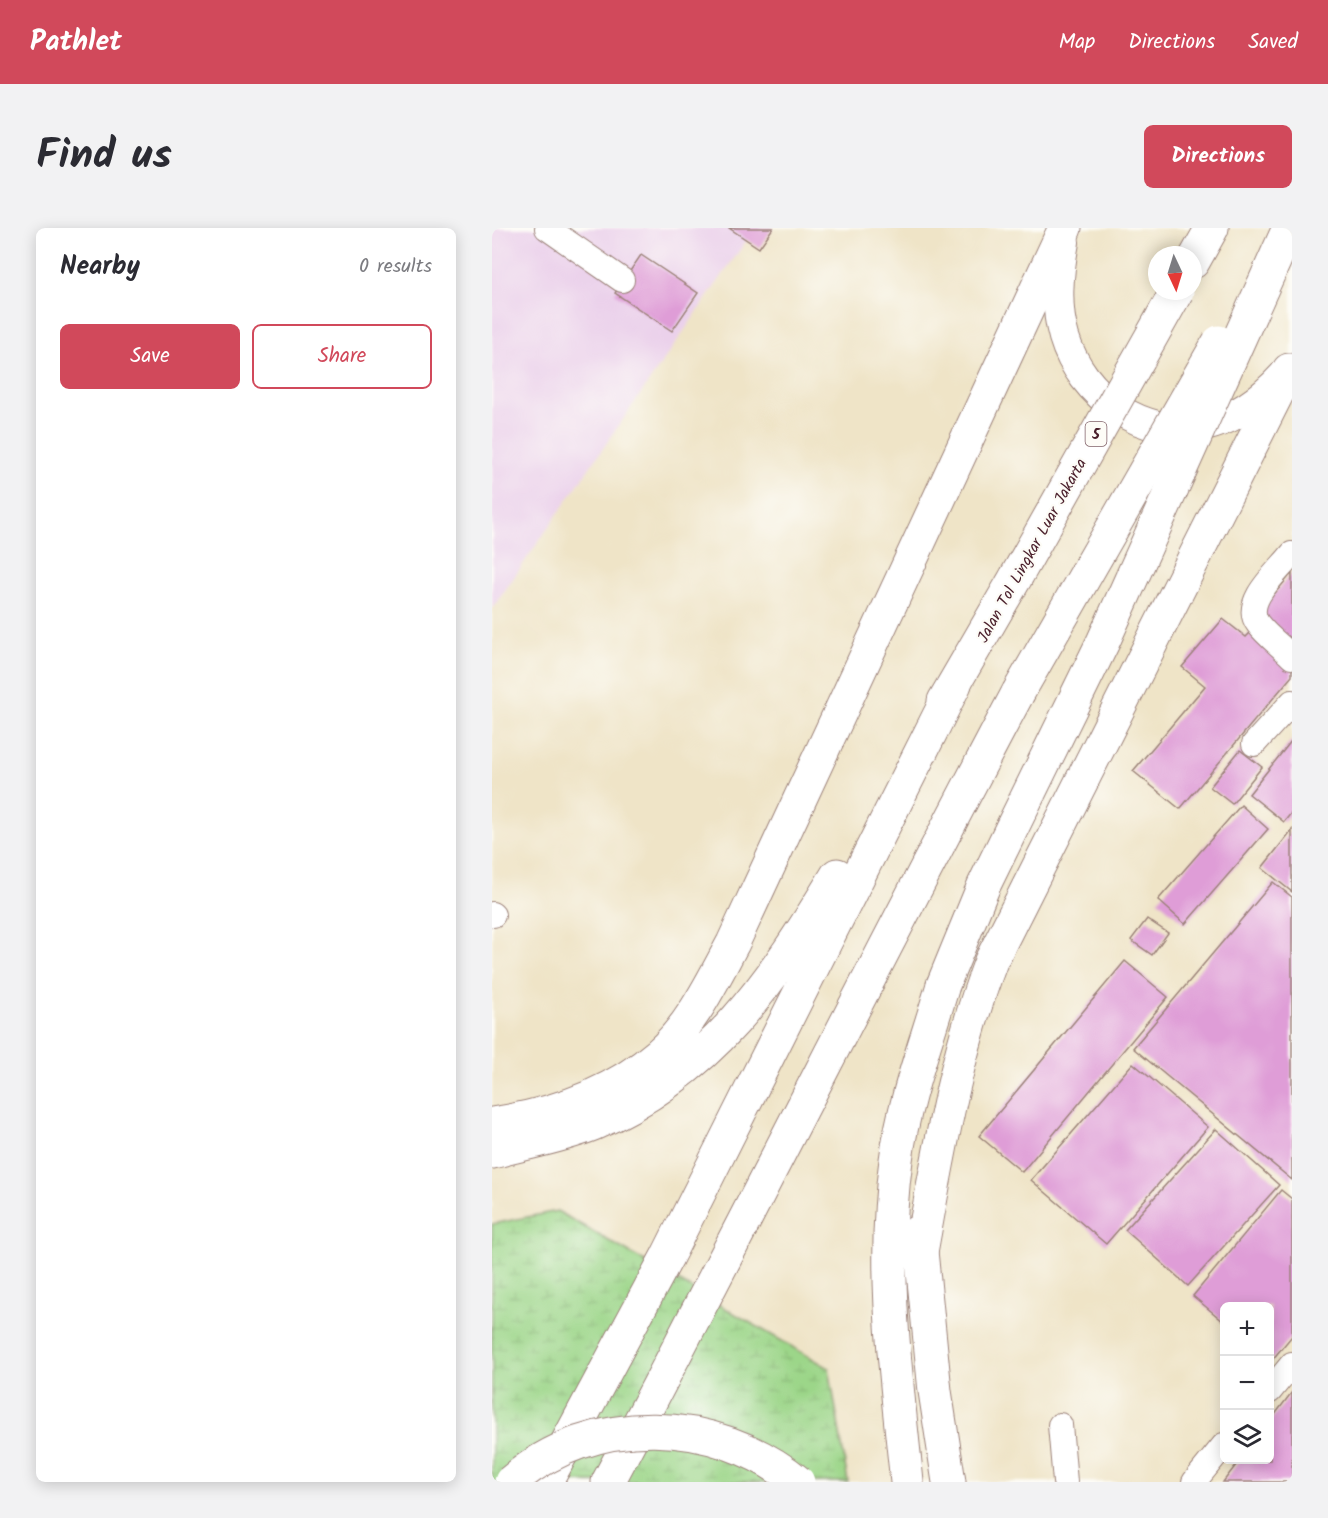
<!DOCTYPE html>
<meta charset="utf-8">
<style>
:root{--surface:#fff;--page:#f2f2f3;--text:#2b2b33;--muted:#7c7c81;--line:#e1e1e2;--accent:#d1495b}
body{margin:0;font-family:Kalam,sans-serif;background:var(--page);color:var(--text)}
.controls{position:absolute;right:18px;bottom:18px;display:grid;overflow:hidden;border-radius:9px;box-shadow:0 3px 15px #0003}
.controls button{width:54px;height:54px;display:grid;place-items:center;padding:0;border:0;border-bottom:2px solid var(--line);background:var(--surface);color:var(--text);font:30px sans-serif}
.compass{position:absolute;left:656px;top:18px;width:54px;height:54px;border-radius:50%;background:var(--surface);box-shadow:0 3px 15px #0003;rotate:176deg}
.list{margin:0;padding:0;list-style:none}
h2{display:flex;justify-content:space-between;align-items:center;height:78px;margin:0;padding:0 24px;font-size:26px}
h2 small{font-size:20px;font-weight:400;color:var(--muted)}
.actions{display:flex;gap:12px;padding:18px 24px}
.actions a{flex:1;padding:14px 0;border:2px solid var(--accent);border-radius:9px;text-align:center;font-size:21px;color:var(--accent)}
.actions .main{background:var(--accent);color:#fff}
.icon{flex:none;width:33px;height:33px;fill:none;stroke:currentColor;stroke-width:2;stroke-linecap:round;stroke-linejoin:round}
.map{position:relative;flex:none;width:800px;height:1254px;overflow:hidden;border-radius:9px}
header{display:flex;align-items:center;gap:36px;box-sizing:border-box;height:84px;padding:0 30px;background:var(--accent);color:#fff}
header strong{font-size:28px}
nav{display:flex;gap:33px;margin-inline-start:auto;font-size:21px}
.intro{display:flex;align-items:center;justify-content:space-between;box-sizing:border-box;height:144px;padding:0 36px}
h1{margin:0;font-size:42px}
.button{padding:15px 27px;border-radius:9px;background:var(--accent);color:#fff;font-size:21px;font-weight:700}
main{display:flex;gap:36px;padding:0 36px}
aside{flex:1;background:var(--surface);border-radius:9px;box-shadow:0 3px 15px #0003}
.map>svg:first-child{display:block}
</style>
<header>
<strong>Pathlet</strong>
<nav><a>Map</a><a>Directions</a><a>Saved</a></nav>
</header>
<div class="intro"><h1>Find us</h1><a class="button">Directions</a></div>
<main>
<aside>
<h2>Nearby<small>0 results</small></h2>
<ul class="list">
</ul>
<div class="actions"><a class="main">Save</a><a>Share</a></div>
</aside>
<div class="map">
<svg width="800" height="1254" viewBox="0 0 800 1254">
<defs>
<pattern id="wetland-marsh" width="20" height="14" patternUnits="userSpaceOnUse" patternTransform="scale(1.5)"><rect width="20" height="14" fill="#9cd689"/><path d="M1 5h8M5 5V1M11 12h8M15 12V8" fill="none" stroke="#88b776"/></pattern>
</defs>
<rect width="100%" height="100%" fill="#fdfcf7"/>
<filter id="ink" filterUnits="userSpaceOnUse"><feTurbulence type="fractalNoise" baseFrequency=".0167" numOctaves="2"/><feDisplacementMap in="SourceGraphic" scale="12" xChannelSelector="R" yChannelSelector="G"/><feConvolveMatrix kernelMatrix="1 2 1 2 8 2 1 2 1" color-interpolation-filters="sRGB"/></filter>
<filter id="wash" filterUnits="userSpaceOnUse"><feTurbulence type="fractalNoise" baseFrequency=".008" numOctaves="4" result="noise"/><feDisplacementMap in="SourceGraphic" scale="24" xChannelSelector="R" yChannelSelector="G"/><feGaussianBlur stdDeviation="1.35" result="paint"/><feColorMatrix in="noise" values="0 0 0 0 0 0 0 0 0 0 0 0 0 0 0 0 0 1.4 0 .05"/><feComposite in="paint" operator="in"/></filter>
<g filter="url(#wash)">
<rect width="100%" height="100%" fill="#efe4c7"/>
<path fill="#ebd1eb" d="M0,0H263L0,381Z"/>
<path fill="url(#wetland-marsh)" stroke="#737a5a" stroke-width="1.5" d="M65,983L337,1140L356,1254H0V996Z"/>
<g id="blocks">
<g fill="#df9dd7">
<path d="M237,0H281L267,20Z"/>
<path d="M149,27L206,65L180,103L123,65Z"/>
<path d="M800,345V415L765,386Z"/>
<path d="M731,391L754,409L759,404L800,438V448L688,581L641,543L713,458L690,439Z"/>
<path d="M800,512V584L792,594L757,566Z"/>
<path d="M748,522L770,539L740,576L718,559Z"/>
<path d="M749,577L776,601L693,696L666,672Z"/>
<path d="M800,602V664L770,640Z"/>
<path d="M781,654L800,669V952L641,820Z"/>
<path d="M655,691L676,705L660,727L639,712Z"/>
<path d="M633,733L676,769L530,944L487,908Z"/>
<path d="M641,835L716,899L614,1016L539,952Z"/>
<path d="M724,901L787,957L696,1058L633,1002Z"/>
<path d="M789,962L800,971V1108L780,1132L778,1130V1078H732V1094L701,1068Z"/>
<path d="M800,1164V1254H731L748,1232H778V1193Z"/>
</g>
</g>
</g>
<g filter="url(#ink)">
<use href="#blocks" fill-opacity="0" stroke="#9c8279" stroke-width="1.5"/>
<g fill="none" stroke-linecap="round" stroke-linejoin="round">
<defs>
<g id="minor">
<path d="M55,0L130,52"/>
<path d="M800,326C787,343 749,374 766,396C775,408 789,418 800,429"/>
<path d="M762,516L800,474"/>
<path d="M0,686L1,687"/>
<path d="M778,1163L800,1136"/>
<path d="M568,1197L573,1254"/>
<path d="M702,1254L732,1217"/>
</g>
<path id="major" d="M572,14C566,46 563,78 572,109C589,167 652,213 713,198C745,190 771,170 792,147"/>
<g id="highway">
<path d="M701,34L720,0"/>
<path d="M452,473L524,349"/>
<path d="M0,896C61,887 120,867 167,826C200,797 221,752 241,715L573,0"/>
<path d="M0,924C33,915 69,909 101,896C219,846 281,753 345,647"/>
<path d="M427,1003L443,1163L457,1254"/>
<path d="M429,1024C447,926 463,827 499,733L797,142"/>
<path d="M54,1254L175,1029L463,456"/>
<path d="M116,1254C255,992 387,727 526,465"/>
<path d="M415,1254C404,1149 389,1038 404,932C412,871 434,815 451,757"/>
</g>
</defs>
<use href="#minor" stroke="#9c8279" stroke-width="26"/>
<use href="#major" stroke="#9c8279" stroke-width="32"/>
<use href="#highway" stroke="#9c8279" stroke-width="35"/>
<use href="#minor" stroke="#fff" stroke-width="24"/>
<use href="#major" stroke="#fff" stroke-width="30"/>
<use href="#highway" stroke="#fff" stroke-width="33"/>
<defs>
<g id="highway-bridge">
<path d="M524,349L685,63"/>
<path d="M526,465L727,114"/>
<path d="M451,757L492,657L611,414L797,0"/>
<path d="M19,1254C100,1183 224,1187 306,1254"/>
</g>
</defs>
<use href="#highway-bridge" stroke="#9c8279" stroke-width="35" stroke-linecap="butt"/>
<use href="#highway-bridge" stroke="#fff" stroke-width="33"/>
</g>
</g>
<g text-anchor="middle" stroke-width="4.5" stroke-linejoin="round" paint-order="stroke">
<rect fill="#fdfcf7" stroke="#806168" stroke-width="1.5" x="593.5" y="194" width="21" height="24" rx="4.5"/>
<g font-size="15" font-weight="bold" fill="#4a1f2b">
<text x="604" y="211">5</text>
</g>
<g font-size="16" fill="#4a1f2b" stroke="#fdfcf7">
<text transform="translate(539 322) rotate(-61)" y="6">Jalan Tol Lingkar Luar Jakarta</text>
</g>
</g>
</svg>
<div class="controls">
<button>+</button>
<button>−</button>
<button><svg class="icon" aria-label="layers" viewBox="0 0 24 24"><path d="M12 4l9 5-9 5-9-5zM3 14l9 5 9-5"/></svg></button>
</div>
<svg class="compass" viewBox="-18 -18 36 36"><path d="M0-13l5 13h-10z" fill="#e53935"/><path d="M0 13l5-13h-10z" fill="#7c7c81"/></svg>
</div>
</main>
